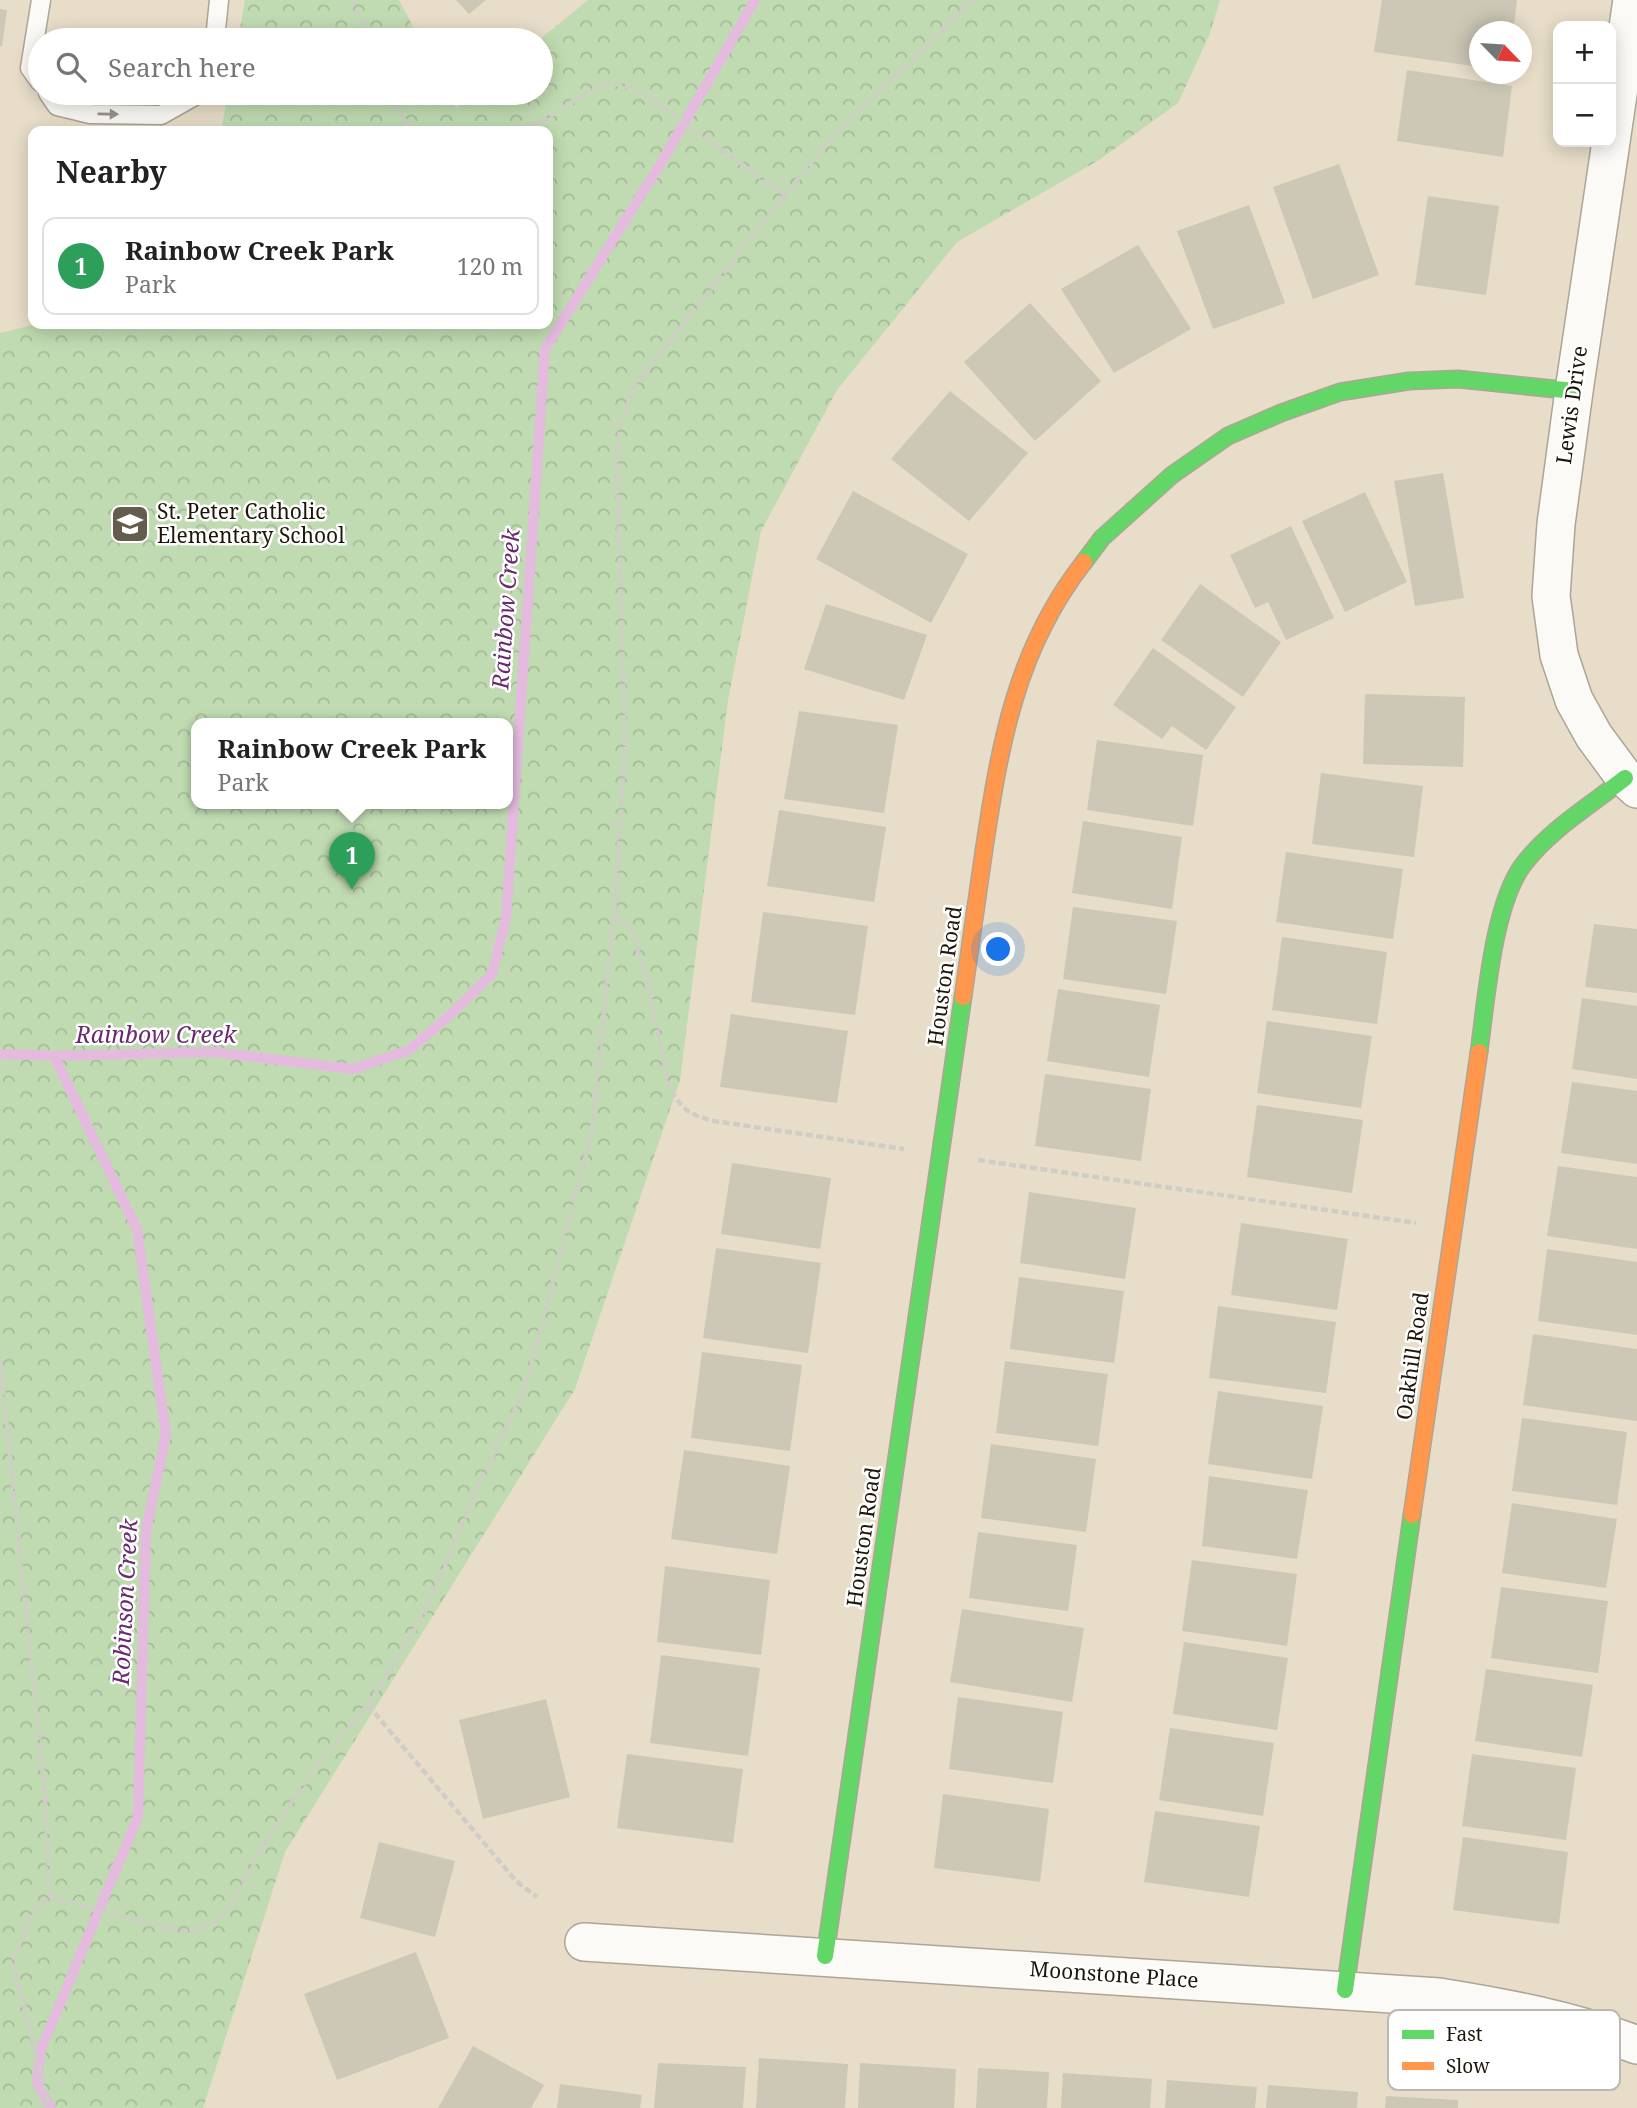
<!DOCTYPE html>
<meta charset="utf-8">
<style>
:root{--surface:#fff;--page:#f2f2f2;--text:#222;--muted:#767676;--line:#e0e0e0;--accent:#645c4c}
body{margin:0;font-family:"Noto Serif",serif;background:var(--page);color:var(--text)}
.controls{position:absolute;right:21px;top:21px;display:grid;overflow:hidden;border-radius:14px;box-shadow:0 4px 18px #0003}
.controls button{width:63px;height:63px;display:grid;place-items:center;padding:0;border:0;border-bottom:2px solid var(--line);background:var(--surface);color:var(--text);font:35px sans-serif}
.compass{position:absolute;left:1469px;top:21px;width:63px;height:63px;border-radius:50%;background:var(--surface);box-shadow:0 4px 18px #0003;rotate:115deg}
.you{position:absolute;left:999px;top:950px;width:24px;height:24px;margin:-18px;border:5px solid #fff;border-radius:50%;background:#1a73e8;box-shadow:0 0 0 10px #1a73e833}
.badge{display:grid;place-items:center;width:46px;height:46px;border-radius:50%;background:var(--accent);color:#fff;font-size:23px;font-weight:700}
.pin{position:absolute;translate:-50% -58px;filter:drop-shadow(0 2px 4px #0008)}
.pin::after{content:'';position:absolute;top:37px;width:24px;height:21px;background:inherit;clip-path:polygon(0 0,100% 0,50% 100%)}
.popup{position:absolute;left:191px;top:718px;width:322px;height:91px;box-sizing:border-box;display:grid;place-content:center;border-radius:14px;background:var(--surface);filter:drop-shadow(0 2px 5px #0005);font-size:23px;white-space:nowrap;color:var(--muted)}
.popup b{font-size:26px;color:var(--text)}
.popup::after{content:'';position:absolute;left:50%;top:100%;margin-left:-14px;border:14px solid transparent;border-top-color:var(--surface)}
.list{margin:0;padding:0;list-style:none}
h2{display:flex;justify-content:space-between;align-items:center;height:91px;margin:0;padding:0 28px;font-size:30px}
h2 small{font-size:23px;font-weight:400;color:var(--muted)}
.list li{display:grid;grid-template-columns:46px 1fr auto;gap:21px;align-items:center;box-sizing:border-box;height:98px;margin:0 14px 14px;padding:0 14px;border:2px solid var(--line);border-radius:14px}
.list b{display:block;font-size:26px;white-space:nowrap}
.list p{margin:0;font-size:23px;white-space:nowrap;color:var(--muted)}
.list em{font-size:23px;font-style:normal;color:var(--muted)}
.icon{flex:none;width:38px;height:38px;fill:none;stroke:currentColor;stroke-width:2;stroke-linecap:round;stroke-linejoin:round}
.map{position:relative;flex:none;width:1637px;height:2108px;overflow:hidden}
.search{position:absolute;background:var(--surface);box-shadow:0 4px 18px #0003;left:28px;top:28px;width:525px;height:77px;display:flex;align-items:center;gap:18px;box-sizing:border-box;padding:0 24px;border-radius:38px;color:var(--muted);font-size:26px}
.panel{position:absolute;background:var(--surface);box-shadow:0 4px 18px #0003;left:28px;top:126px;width:525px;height:203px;border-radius:14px}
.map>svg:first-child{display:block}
</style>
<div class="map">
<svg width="1637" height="2108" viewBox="0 0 1637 2108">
<defs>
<pattern id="park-crowns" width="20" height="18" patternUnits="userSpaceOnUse" patternTransform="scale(1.75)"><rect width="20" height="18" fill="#c0dbb2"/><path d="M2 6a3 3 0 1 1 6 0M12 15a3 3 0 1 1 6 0" fill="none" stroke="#a5bb98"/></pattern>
</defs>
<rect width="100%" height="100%" fill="#e7ddc8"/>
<g fill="url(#park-crowns)" fill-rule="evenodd">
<path d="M245,0H399L420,40H238Z"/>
<path d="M588,0H1220L1209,36L1178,103L1099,160L957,242L837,390L761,531L728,700L680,1080L575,1389L285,1852L203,2108H0V333L37,324H548V131H221L228,93H448L456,108L475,93H541V40H539ZM196,724H508V804H196Z"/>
</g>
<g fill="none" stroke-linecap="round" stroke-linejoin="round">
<g stroke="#e4bade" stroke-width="10">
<path d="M0,1054L54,1056L213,1052L353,1069L409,1050L450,1015L492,974L506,918L545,349L664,158L755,0"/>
<path d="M51,2108L37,2082L41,2049L138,1817L146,1530L166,1435L137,1229L54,1056"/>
</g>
</g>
<g fill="#cdc8b6">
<path d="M456,0H486L469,14Z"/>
<path d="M1382,0H1517L1513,32H1480V67L1374,52Z"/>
<path d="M0,9L7,10L2,46H0Z"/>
<path d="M1407,70L1512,86L1503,157L1397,141Z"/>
<path d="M1339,164L1379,275L1313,299L1273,187Z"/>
<path d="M1428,196L1499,206L1486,295L1415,285Z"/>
<path d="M1249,205L1285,303L1213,329L1177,231Z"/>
<path d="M1138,245L1191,329L1114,373L1061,289Z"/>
<path d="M1030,303L1101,381L1035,441L964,362Z"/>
<path d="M950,391L1028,453L969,521L891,459Z"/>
<path d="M1443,473L1464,598L1415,606L1394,481Z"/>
<path d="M853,491L968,554L931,623L816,559Z"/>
<path d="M1365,492L1407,582L1345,612L1302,521Z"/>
<path d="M1291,526L1334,618L1286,640L1268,602L1255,608L1230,555Z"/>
<path d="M1200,584L1281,642L1243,697L1161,640Z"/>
<path d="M826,604L927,635L904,700L804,669Z"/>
<path d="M1153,648L1236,707L1206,750L1172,726L1162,739L1113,705Z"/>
<path d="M1365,694L1465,697L1463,767L1363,764Z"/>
<path d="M799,711L898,725L884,813L784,799Z"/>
<path d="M1097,740L1203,755L1193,826L1087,810Z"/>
<path d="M1321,773L1423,786L1414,857L1312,844Z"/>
<path d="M779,810L886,827L874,902L767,886Z"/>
<path d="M1083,821L1182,837L1172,909L1072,893Z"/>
<path d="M1286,852L1403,869L1393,939L1276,922Z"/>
<path d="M1073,907L1177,921L1166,994L1063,979Z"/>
<path d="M763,912L868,926L855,1015L751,1002Z"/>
<path d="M1594,924L1637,929V993L1585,987Z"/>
<path d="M1282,937L1387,952L1377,1024L1272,1010Z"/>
<path d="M1058,989L1160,1005L1149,1077L1047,1061Z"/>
<path d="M1582,998L1637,1006V1079L1572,1069Z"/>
<path d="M731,1014L848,1031L837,1103L720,1087Z"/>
<path d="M1267,1021L1372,1036L1361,1108L1257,1093Z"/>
<path d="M1045,1074L1151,1089L1141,1161L1035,1146Z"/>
<path d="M1572,1082L1637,1091V1164L1561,1153Z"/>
<path d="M1257,1105L1363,1120L1352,1193L1247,1177Z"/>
<path d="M732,1163L831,1178L820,1249L721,1234Z"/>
<path d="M1558,1166L1637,1177V1249L1547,1236Z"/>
<path d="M1029,1192L1136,1208L1125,1279L1020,1263Z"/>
<path d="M1241,1223L1348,1239L1337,1310L1231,1295Z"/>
<path d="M716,1248L821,1263L808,1353L703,1338Z"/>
<path d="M1547,1249L1637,1262V1335L1538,1321Z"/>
<path d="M1019,1277L1124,1291L1114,1363L1010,1349Z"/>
<path d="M1218,1306L1336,1322L1326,1393L1209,1378Z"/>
<path d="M1533,1334L1637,1349V1421L1523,1405Z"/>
<path d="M702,1352L802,1365L790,1451L691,1438Z"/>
<path d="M1005,1361L1108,1374L1098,1446L996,1433Z"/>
<path d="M1218,1391L1323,1406L1312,1479L1208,1464Z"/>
<path d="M1522,1418L1627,1432L1617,1505L1512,1491Z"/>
<path d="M991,1444L1096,1459L1086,1532L981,1518Z"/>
<path d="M684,1450L790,1466L777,1554L671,1539Z"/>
<path d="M1209,1476L1308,1490L1297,1559L1202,1546Z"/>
<path d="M1512,1503L1617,1519L1606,1588L1502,1573Z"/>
<path d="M978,1532L1077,1545L1068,1611L969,1598Z"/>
<path d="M1192,1560L1297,1574L1287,1646L1182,1631Z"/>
<path d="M665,1566L770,1580L761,1655L657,1642Z"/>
<path d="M1501,1587L1608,1601L1598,1673L1491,1658Z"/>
<path d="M962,1609L1084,1628L1072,1702L950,1682Z"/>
<path d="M1184,1642L1288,1658L1277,1730L1173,1714Z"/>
<path d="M661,1655L760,1668L748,1756L650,1743Z"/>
<path d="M1486,1669L1593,1685L1582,1757L1475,1741Z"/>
<path d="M958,1697L1063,1712L1053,1783L949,1769Z"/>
<path d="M546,1699L570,1797L483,1819L459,1720Z"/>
<path d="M1170,1728L1274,1743L1263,1816L1159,1800Z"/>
<path d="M627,1754L743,1769L733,1843L617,1828Z"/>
<path d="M1472,1754L1576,1768L1566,1840L1462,1826Z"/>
<path d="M943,1794L1049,1809L1040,1882L934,1868Z"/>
<path d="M1155,1811L1260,1826L1249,1897L1144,1882Z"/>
<path d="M1463,1837L1568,1852L1559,1924L1453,1910Z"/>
<path d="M379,1842L455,1861L435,1937L360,1918Z"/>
<path d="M416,1952L449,2038L337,2080L304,1994Z"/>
<path d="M473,2046L544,2085L531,2108H438Z"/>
<path d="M759,2058L848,2064L845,2108H756Z"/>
<path d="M658,2063L746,2067L743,2108H654Z"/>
<path d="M860,2063L956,2069L954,2108H858Z"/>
<path d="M978,2068L1049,2072L1047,2108H976Z"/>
<path d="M1063,2073L1152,2079L1150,2108H1061Z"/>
<path d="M1167,2080L1257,2087L1255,2108H1165Z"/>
<path d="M560,2084L642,2095L640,2108H557Z"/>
<path d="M1268,2085L1358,2092L1357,2108H1266Z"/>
<path d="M1386,2096L1458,2100V2108H1385Z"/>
</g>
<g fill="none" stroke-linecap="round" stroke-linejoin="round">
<defs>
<g id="lane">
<path d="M215,40L219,0"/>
<path d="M40,82L30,68L41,0"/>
<path d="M48,93L57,106L90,114L161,115L200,93"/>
</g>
<g id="street">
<path d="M1632,0L1574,391L1556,524L1551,596L1559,655L1574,700L1594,736L1625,778L1637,789"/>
<path d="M584,1942L1439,1997C1507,2008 1573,2020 1637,2045"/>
</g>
<g id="fast">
<path d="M1084,562L1102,538L1172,475L1228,436L1281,413L1340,392L1409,381L1458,379L1574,391"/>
<path d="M1479,1052C1486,1001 1493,905 1523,865C1549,830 1591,805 1625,778"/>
<path d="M825,1956L963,997"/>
<path d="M1345,1990L1412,1515"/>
</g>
<g id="slow">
<path d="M963,997C970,948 977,899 984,850C1000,744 1016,649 1084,562"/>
<path d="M1412,1515L1479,1052"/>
</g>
</defs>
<use href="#lane" stroke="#ada595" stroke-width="21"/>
<use href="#street" stroke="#ada595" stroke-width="40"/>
<use href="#fast" stroke="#ada595" stroke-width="19"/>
<use href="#slow" stroke="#ada595" stroke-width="19"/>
<g stroke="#d0cdc6" stroke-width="4.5" stroke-dasharray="7 3.5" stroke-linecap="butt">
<path d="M351,0L364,24L370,40"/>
<path d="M387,93L408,125L418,131"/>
<path d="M511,131L540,122L589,91L610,83L630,87L654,101L785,195"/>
<path d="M614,916L631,928L648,984L669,1087C682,1110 690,1115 714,1121L904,1149"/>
<path d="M978,1160L1416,1223"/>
<path d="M0,1357L46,1807L49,1896L34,1911L13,1961L49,2108"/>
<path d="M368,1705L516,1881L537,1897"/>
<path d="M49,1896L162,1927L192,1932L217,1921L231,1906L265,1842L315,1767L368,1705L424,1614L474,1496L526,1385L591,1136L614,915L625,751L617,467L620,425L635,385L828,141L973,0"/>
</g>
<use href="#lane" stroke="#fbfaf7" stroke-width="18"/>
<use href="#street" stroke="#fbfaf7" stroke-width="37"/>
<use href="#fast" stroke="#63d668" stroke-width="16"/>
<use href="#slow" stroke="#ff974d" stroke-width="16"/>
</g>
<defs><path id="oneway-solid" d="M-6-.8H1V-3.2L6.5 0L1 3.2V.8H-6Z" transform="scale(1.75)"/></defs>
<use fill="#98948c" href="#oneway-solid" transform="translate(108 114) rotate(1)"/>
<defs>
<symbol id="school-square" viewBox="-11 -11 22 22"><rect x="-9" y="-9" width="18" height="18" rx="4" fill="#645c4c" stroke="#fff"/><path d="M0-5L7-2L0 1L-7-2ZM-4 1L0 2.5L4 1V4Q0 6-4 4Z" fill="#fff"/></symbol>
</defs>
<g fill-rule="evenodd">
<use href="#school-square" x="108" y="502" width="44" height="44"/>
</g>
<g text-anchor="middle" stroke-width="5" stroke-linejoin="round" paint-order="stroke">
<g font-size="21" fill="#1e1709" stroke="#fff">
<text transform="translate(1572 405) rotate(-82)" y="7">Lewis Drive</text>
<text transform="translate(945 976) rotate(-82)" y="7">Houston Road</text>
<text transform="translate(1413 1356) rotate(-82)" y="7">Oakhill Road</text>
<text transform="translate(864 1537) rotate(-82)" y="7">Houston Road</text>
<text transform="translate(1114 1975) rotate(4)" y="7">Moonstone Place</text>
</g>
<g font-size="21" fill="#1e1709" stroke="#fff" text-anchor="start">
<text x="157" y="519">St. Peter Catholic<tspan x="157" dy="24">Elementary School</tspan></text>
</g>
<g font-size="23" font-style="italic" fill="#6a2a70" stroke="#fff">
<text transform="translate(506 609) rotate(-86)" y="8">Rainbow Creek</text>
<text x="156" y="1043">Rainbow Creek</text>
<text transform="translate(125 1602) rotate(-87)" y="8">Robinson Creek</text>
</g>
</g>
<rect x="1388" y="2010" width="232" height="80" rx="10" fill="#fff" stroke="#bcb9b5" stroke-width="2"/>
<rect x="1402" y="2030" width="32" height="9" fill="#63d668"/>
<rect x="1402" y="2062" width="32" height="8" fill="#ff974d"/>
<g font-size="19" fill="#1e1709">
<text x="1446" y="2041">Fast</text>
<text x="1446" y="2073">Slow</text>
</g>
</svg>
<div class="controls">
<button>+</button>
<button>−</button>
</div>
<svg class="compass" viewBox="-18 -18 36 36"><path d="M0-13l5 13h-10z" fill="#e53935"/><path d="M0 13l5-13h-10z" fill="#767676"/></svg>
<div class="you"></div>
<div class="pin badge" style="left:352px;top:890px;background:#2e9e5b">1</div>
<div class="popup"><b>Rainbow Creek Park</b>Park</div>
<div class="search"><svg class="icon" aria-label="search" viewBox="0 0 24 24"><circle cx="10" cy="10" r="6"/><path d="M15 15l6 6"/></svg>Search here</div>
<section class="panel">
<h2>Nearby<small></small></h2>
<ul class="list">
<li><span class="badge" style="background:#2e9e5b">1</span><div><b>Rainbow Creek Park</b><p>Park</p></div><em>120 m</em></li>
</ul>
</section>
</div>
